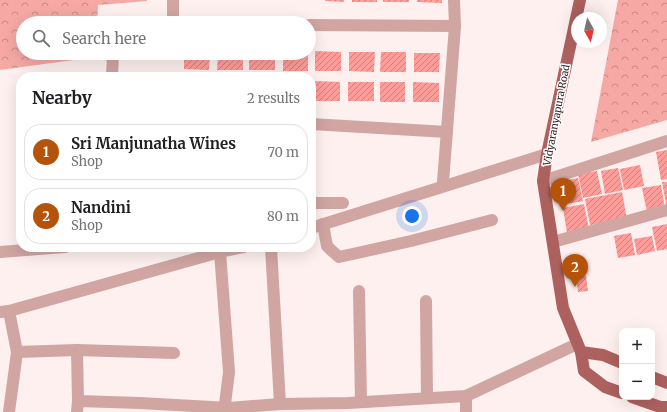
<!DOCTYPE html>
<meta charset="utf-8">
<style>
:root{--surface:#fff;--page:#f2f2f2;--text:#202124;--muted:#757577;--line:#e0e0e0;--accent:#b45309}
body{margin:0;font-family:Merriweather,serif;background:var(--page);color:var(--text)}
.controls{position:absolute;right:12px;bottom:12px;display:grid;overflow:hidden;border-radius:8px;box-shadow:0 4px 16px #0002}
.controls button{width:36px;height:36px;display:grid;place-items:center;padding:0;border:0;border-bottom:1px solid var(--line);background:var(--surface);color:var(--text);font:20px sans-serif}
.compass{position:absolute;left:571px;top:12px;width:36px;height:36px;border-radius:50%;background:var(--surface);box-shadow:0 4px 16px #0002;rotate:172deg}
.you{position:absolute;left:412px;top:216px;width:14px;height:14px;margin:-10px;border:3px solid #fff;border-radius:50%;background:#1a73e8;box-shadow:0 0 0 6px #1a73e833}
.badge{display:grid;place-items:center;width:26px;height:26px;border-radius:50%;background:var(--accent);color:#fff;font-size:13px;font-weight:700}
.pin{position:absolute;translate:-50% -33px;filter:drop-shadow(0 1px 2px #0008)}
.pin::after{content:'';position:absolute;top:21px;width:14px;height:12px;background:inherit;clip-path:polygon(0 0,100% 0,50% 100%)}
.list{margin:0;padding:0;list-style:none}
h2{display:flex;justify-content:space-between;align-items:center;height:52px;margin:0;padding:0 16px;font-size:17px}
h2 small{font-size:13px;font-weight:400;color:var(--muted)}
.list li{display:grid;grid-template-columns:26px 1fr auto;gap:12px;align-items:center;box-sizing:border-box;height:56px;margin:0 8px 8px;padding:0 8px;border:1px solid var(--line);border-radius:16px}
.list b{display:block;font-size:15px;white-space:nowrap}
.list p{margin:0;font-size:13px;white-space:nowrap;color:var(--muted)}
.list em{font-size:13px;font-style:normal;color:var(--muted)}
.icon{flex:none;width:22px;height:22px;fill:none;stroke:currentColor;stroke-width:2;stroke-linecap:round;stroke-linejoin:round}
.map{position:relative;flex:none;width:667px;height:412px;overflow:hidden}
.search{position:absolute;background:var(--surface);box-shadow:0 4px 16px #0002;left:16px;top:16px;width:300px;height:44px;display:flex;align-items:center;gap:10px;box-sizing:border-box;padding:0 14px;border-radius:22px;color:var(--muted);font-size:15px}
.panel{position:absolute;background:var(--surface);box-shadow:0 4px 16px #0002;left:16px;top:72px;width:300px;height:180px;border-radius:16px}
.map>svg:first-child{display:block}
</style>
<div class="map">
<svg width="667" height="412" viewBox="0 0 667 412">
<defs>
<pattern id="forest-crowns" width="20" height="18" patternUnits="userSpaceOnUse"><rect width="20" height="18" fill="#f5a8a4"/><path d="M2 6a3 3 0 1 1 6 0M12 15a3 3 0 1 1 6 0" fill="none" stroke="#c78985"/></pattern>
<pattern id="building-hatch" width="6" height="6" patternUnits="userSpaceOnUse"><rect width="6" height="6" fill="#fd9d9a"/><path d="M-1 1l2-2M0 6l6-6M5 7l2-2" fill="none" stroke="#cd807d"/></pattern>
</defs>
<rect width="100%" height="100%" fill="#fdf0ef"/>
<g fill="url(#forest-crowns)">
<path d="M0,0H147V1L98,5L97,23H23V53H96V57L0,70Z"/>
<path d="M618,0H667V120L591,142Z"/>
</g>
<g fill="url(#building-hatch)">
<path d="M325,0H344V2L325,1Z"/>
<rect x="352" y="0" width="25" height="2"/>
<rect x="383" y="0" width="26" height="2"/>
<path d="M417,0H442V3L417,2Z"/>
<path d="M315,51L341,52V71H315Z"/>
<path d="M349,52H375L374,72L349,71Z"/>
<path d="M381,52H406V72H380Z"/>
<path d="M184,53H210L209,70L184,69Z"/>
<path d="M218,53H243V70H217Z"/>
<rect x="249" y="53" width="26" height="17"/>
<rect x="283" y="53" width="25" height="18"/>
<path d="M414,53H440L439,72H414Z"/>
<path d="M315,81L340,82V101H315Z"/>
<rect x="348" y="82" width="26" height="19"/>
<rect x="380" y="82" width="25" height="20"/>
<path d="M413,82L439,83V102H413Z"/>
<path d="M667,150V179L661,180L656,152Z"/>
<path d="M640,165L644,186L624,190L620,169Z"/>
<path d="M618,168L623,190L605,194L601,171Z"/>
<path d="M597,171L602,194L583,198L578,174Z"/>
<path d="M578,178L583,201L567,204L563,181Z"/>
<path d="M662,182H667V204H666Z"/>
<path d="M661,185L665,209L647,212L642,188Z"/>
<path d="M622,192L627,219L590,225L585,199Z"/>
<path d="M584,204L589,229L567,233L563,208Z"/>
<path d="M667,224V249L657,251L652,227Z"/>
<path d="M631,233L635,255L618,258L614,236Z"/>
<path d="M652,236L655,251L637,255L634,239Z"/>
<path d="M586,276L588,291L578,292L576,277Z"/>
</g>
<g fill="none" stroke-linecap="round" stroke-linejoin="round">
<g stroke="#d0a5a2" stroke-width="12">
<path d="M173,23V0"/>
<path d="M309,25L455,26"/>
<path d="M112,77L113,53"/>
<path d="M311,124L447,132"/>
<path d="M543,181L667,141"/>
<path d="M443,182L455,26L454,0"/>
<path d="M311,203H343"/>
<path d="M323,224L327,246L331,250L339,257L411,241L492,220"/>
<path d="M311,228L547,154"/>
<path d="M553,242L667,210"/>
<path d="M271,247L280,404L348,403L466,396L577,344"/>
<path d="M0,252L65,247"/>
<path d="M220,252L229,372L224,412"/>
<path d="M359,291L361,402"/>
<path d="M426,301L427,398"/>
<path d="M9,311L17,352L9,412"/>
<path d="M0,312L9,311L220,252L244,247"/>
<path d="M17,352L77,350L174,353"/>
<path d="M466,396V412"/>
<path d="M78,401L140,403L229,408L280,404"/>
<path d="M77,412L78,401L77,350"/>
</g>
<g stroke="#ad615f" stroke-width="12">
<path d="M580,0L547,154L543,181L563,308L581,352L584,371L605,387L622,393"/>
<path d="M581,352L603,355L622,363"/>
<path d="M652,377L667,383"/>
<path d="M632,397L660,407H667"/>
</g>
</g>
<g text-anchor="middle" stroke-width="3" stroke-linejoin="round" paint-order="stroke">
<g font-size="10" fill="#332726" stroke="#fff">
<text transform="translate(556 115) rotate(-79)" y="4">Vidyaranyapura Road</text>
</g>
</g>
</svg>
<div class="controls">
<button>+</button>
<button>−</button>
</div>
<svg class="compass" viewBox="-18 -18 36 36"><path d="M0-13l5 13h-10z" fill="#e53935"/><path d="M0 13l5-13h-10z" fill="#757577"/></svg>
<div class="you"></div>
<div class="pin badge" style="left:563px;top:211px">1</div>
<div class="pin badge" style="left:575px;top:287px">2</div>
<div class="search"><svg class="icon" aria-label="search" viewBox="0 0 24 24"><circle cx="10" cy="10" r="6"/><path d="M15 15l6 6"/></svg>Search here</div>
<section class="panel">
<h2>Nearby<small>2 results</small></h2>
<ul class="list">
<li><span class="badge">1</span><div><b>Sri Manjunatha Wines</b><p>Shop</p></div><em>70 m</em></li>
<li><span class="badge">2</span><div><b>Nandini</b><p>Shop</p></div><em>80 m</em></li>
</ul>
</section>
</div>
